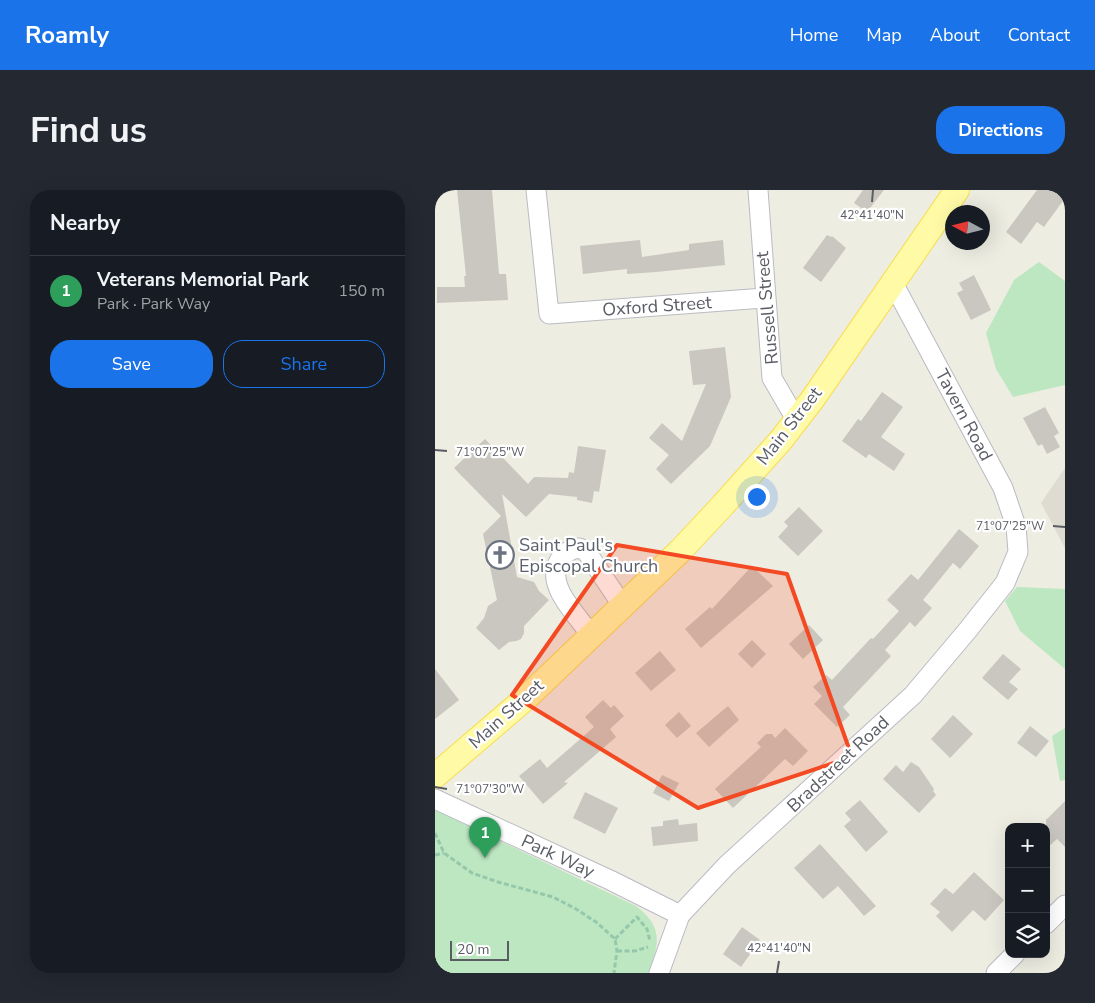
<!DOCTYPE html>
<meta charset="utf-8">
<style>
:root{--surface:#171b24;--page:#242831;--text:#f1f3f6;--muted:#9ea1a6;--line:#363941;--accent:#1a73e8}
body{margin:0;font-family:"Nunito Sans",sans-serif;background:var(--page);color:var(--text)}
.controls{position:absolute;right:15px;bottom:15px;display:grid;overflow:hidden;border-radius:10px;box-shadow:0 5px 20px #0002}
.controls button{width:45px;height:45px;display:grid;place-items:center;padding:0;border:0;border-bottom:1px solid var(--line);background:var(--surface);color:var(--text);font:25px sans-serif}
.compass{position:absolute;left:510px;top:15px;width:45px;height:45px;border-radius:50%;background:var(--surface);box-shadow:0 5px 20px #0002;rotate:277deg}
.scale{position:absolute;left:15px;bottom:12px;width:59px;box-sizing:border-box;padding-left:5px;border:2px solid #5a5d64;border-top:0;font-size:14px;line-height:18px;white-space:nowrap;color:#5a5d64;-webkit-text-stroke:4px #fff;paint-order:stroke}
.you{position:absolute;left:321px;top:306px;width:18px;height:18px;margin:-12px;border:4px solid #fff;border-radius:50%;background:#1a73e8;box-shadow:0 0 0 8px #1a73e833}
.badge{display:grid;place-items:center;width:32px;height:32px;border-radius:50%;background:var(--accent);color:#fff;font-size:16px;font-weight:700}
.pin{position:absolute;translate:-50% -41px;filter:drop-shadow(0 1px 2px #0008)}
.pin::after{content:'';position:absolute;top:26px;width:18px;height:15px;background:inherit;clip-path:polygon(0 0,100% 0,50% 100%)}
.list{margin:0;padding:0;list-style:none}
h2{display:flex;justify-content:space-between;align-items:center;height:65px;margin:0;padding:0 20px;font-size:21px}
h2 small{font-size:16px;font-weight:400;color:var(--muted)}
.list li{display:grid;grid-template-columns:32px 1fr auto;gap:15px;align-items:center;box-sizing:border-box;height:70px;padding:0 20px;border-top:1px solid var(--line)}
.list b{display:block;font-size:19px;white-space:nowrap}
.list p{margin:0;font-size:16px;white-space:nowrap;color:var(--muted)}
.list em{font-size:16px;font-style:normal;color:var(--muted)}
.actions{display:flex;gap:10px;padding:15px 20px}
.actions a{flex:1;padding:11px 0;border:1px solid var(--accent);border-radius:20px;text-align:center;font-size:18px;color:var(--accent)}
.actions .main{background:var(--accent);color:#fff}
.icon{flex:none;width:28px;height:28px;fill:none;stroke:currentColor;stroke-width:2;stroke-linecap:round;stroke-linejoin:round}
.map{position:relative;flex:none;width:630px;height:783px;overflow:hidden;border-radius:20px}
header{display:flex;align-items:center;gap:30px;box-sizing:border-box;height:70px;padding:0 25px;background:var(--accent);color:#fff}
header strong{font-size:24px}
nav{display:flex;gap:28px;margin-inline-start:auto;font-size:18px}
.intro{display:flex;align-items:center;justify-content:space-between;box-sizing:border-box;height:120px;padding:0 30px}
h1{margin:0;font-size:35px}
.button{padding:12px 22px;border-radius:20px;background:var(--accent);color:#fff;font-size:18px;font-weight:700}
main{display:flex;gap:30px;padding:0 30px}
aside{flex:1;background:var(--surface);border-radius:20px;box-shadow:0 5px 20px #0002}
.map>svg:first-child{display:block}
</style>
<header>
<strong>Roamly</strong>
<nav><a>Home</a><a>Map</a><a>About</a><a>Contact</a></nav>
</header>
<div class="intro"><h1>Find us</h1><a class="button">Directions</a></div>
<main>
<aside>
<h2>Nearby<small></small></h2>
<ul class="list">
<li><span class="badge" style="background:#2e9e5b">1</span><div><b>Veterans Memorial Park</b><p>Park · Park Way</p></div><em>150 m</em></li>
</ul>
<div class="actions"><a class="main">Save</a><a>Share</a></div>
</aside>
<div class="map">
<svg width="630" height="783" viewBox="0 0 630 783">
<rect width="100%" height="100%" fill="#eeede2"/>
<path fill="#dedcd1" d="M630,278V358L606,313Z"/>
<g fill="#bde7c1">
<path d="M604,72L630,91V195L578,207L561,179L551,143L579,90Z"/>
<path d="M582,397L630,399V479L585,441L570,411Z"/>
<path d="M630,538V590L625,591L617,546Z"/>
<path d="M0,620L201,716C228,737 225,753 213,783H0Z"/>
</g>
<g fill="#c9c7bf">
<path d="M22,0H57L64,84H71L73,110L2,113V97H30L29,86H31Z"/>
<path d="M428,0H449L432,22L419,13Z"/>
<path d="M602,0H630V8L609,37L602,32L586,54L571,42Z"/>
<path d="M392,45L396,47L397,46L411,58L386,92L368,78Z"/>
<path d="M205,50L207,67L254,60V54L288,50L290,75L221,82L192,84V79L148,84L145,56Z"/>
<path d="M539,85L556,120L536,130L522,103L528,100L524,93Z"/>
<path d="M290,157L296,207L275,256L236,294L221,279L234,265L214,248L227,233L247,251L271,194L258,195L254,161Z"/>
<path d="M447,202L468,217L446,247L470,264L459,281L434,264L431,268L407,251L423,229L426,231Z"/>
<path d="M610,217L624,243L619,246L625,257L612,264L607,254L603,256L588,228Z"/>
<path d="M50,249L93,294L99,287L133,288L134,282L139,283L143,256L171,260L164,302L159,301L157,313L142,310V307L114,304L91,327L67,304L82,387L99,392L104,401L114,410L89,436V443L86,449L81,451L74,452L64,460L41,438L49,428L53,416L62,410L48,344L66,326L19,278Z"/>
<path d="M364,317L388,341L363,366L343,347L353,336L349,332Z"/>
<path d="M524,339L544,356L525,379L518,373L488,410L497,418L480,437L475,432L450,460L456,466L408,517L415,525L402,537L379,514L387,506L378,497L391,485L397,490L436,448L438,449L464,421L452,410L476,384L483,390Z"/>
<path d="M317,376L338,396L266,458L250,439L275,417L277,419Z"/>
<path d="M374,435L388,450L368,469L354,454Z"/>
<path d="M317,450L331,464L317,478L303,464Z"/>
<path d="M225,461L241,480L216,501L200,483Z"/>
<path d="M568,464L586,479L574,492L583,499L573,510L547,488Z"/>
<path d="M0,479L24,510L0,529Z"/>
<path d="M168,510L176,518L179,515L189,526L175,539L181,547L129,592L133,593L108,614L84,586L105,569L112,578L159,537L150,527Z"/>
<path d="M293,516L304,530L274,557L261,543Z"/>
<path d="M244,522L256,536L242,548L230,535Z"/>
<path d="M518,525L538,544L515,568L496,549Z"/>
<path d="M595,536L614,551L601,567L582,553Z"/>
<path d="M350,538L373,561L358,576L350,569L298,618L280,599L326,557L322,553L331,544H337L340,548Z"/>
<path d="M476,572L484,577L499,599L498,601L501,605L484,623L448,589L461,575L468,582Z"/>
<path d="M227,585L244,593L234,611L218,603Z"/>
<path d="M150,602L183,618L170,644L138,628Z"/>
<path d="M425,610L453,642L431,662L409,636L416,630L410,623Z"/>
<path d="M630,611V657L622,649L611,659V630Z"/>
<path d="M243,629L244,635L262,633L263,651L218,656L216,637L228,636V631Z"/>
<path d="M385,654L441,716L429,726L403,696L388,709L359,678Z"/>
<path d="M539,682L569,710L550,731L538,720L517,742L501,726L505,722L495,714L510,698L518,704Z"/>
<path d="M307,737L325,750L306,777L288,764Z"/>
</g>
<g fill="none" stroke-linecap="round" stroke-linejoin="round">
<defs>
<g id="minor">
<path d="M101,0L114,124L330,108"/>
<path d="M323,0L337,188L362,231"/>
<path d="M156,445C147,432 129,413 124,399C116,381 123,361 144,358L151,361L187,415"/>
<path d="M0,609L175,690L245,725"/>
<path d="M611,734L630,715"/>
<path d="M224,783L245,725L292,675L478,505L532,441L570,393L583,362L581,336L568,298L458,93"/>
<path d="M561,783L580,764"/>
</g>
<path id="major" d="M0,586L91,508L246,360L288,315L346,250L377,210L522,0"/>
</defs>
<use href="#minor" stroke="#babbc2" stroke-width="21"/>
<use href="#major" stroke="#f9dc50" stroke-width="26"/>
<g stroke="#95c8aa" stroke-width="3" stroke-dasharray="5 2.5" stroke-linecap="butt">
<path d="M0,643L9,663L37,683L63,692L118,707L141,719L161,732L180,749L182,761L179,783"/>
<path d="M0,665L9,663"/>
<path d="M180,749L202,727L212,739L215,751"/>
<path d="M182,761H200L213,757"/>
</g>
<use href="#minor" stroke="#fff" stroke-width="19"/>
<use href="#major" stroke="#fffaa6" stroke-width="24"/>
</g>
<path fill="#f34a23" fill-opacity="0.2" stroke="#f34a23" stroke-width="4" stroke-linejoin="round" d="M182,355L352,384L417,567L263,618L77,505Z"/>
<path fill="none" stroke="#5a5d64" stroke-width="2" d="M437,12L438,0M0,260L12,261M618,336L630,337M0,597L12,599M342,783L344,771"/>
<defs>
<symbol id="church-ring" viewBox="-11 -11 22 22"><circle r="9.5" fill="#fff" stroke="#6b7280" stroke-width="1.5"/><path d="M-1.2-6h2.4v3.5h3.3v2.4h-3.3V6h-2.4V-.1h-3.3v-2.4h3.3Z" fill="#6b7280"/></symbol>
</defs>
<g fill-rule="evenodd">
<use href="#church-ring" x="49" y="349" width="32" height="32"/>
</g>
<g text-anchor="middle" stroke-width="4.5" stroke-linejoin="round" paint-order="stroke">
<g font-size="18" fill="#5a5d64" stroke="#fff">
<text transform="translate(222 116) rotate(-4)" y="6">Oxford Street</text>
<text transform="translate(332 118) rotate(-95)" y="6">Russell Street</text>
<text transform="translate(529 225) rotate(62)" y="6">Tavern Road</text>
<text transform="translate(354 236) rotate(-52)" y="6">Main Street</text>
<text transform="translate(71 524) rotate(-42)" y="6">Main Street</text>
<text transform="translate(403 574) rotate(-43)" y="6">Bradstreet Road</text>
<text transform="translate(123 666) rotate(25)" y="6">Park Way</text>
</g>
<g font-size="18" fill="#5b616d" stroke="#fff" text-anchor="start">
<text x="84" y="361">Saint Paul's<tspan x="84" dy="21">Episcopal Church</tspan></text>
</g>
</g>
<g font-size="12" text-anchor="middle" fill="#5a5d64" stroke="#fff" stroke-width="4.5" stroke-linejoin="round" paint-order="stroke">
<text x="437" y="29">42°41'40"N</text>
<text x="55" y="266">71°07'25"W</text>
<text x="575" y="340">71°07'25"W</text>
<text x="55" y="603">71°07'30"W</text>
<text x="344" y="762">42°41'40"N</text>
</g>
</svg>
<div class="controls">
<button>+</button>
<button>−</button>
<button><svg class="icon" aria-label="layers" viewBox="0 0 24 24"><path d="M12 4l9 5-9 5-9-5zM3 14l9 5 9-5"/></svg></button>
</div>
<svg class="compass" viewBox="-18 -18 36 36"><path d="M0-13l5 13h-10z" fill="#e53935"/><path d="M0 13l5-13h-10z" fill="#9ea1a6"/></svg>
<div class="scale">20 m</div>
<div class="you"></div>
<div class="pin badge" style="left:50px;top:668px;background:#2e9e5b">1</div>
</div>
</main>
